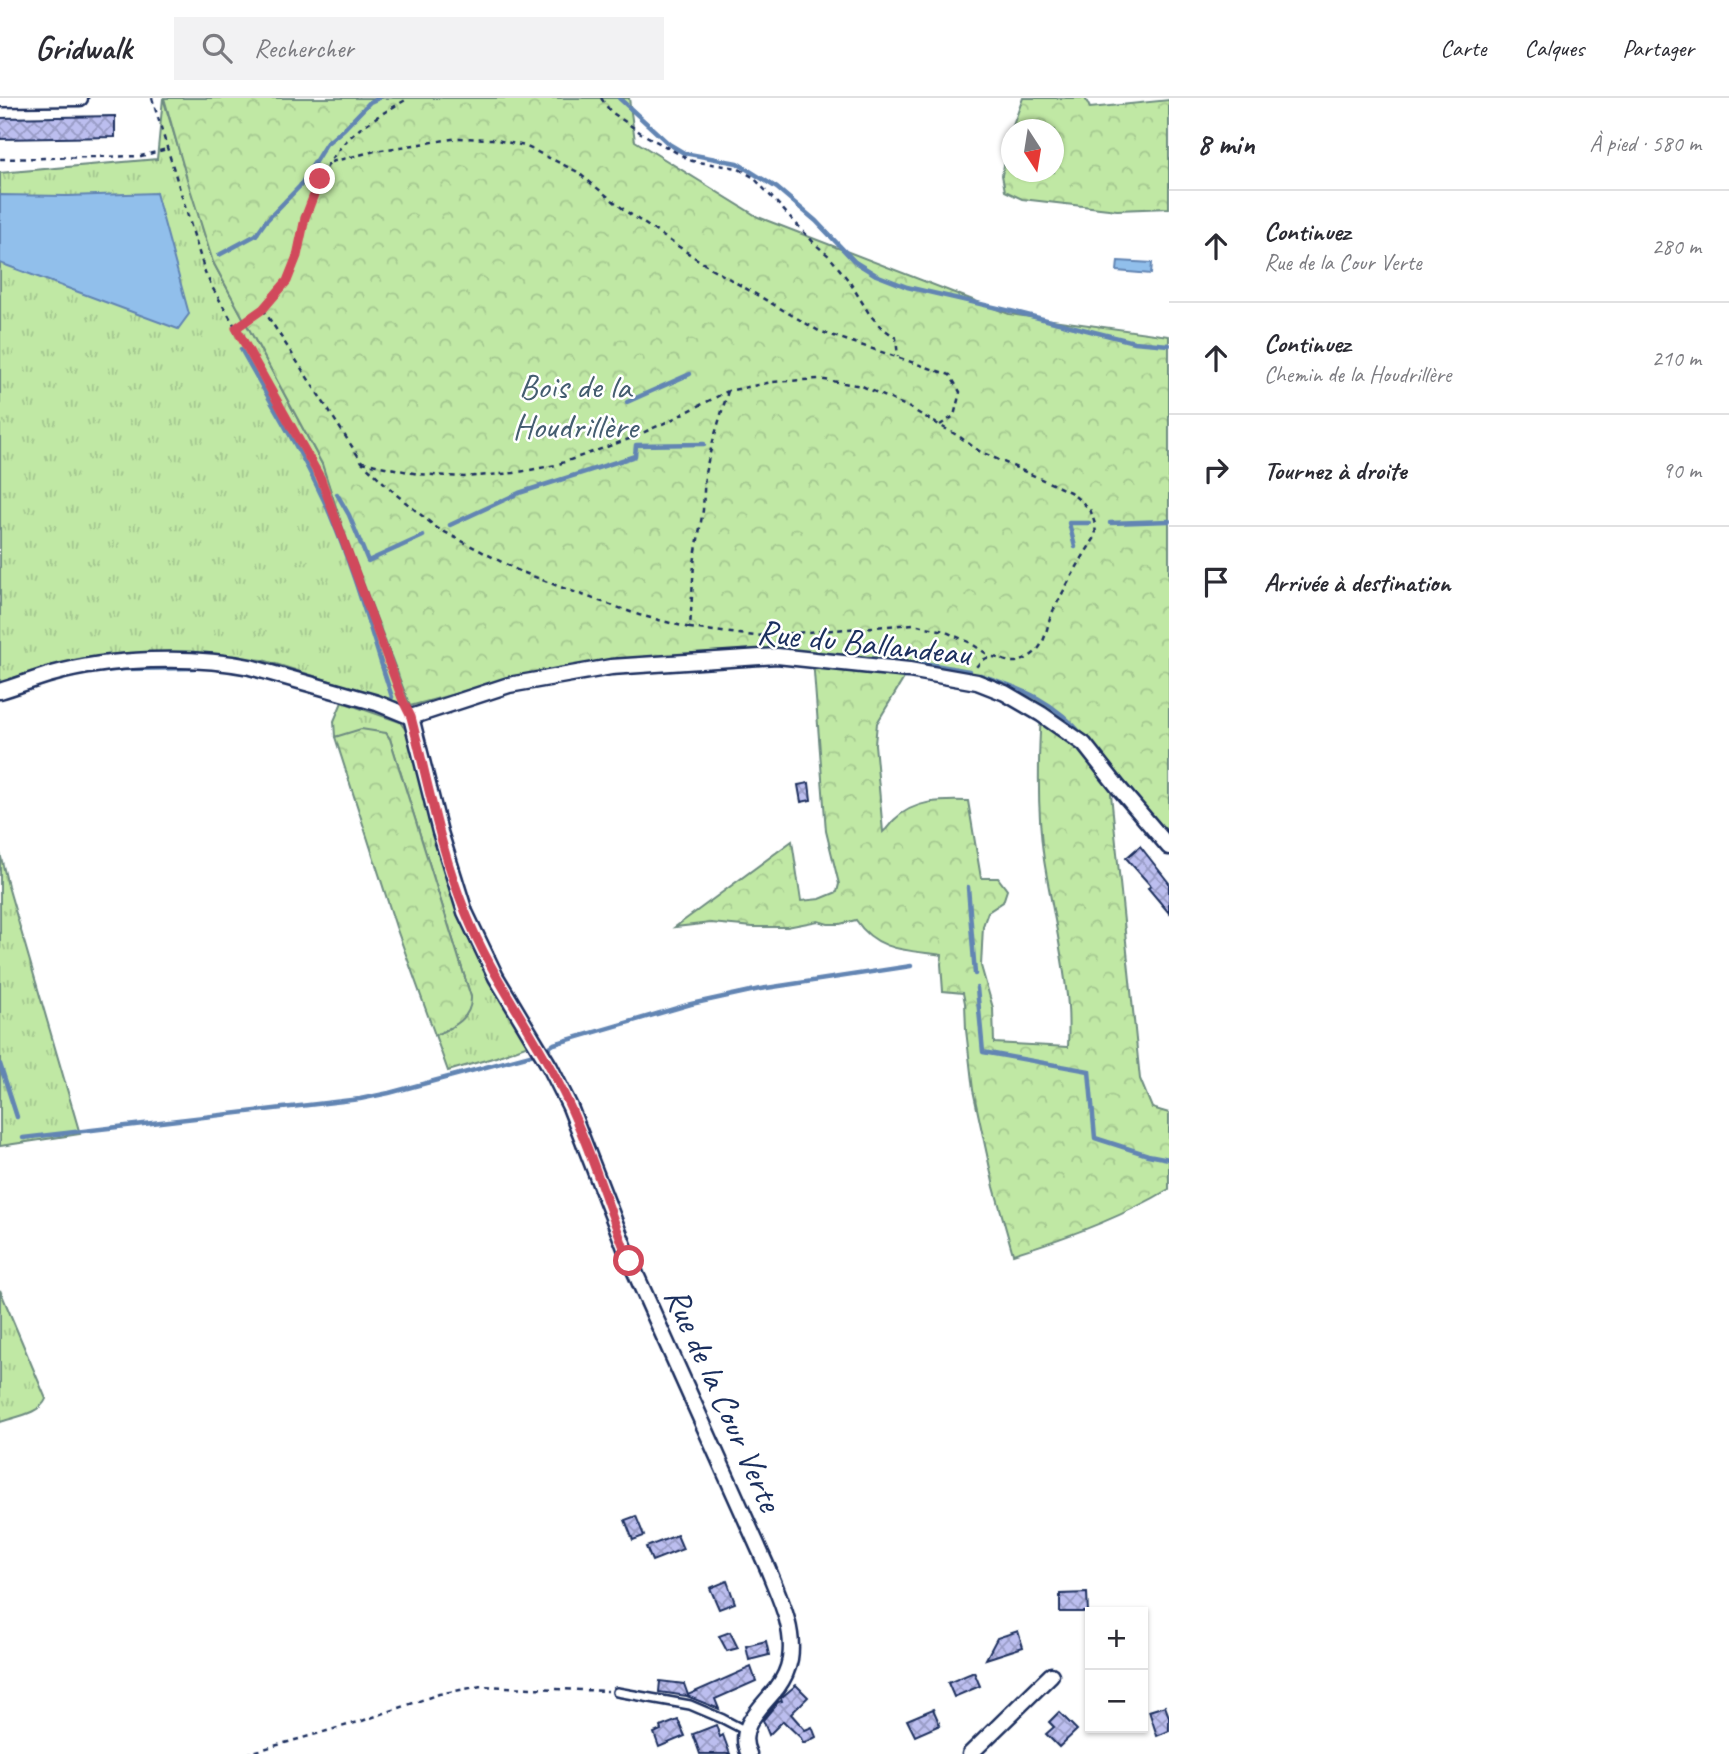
<!DOCTYPE html>
<html lang="fr">
<meta charset="utf-8">
<style>
:root{--surface:#fff;--page:#f2f2f3;--text:#2b2b33;--muted:#7c7c81;--line:#e1e1e2}
body{margin:0;font-family:Caveat,sans-serif;background:var(--page);color:var(--text)}
.controls{position:absolute;right:21px;bottom:21px;display:grid;overflow:hidden;border-radius:0px;box-shadow:0 2px 5px #0004}
.controls button{width:63px;height:63px;display:grid;place-items:center;padding:0;border:0;border-bottom:2px solid var(--line);background:var(--surface);color:var(--text);font:35px sans-serif}
.compass{position:absolute;left:1001px;top:21px;width:63px;height:63px;border-radius:50%;background:var(--surface);box-shadow:0 2px 5px #0004;rotate:168deg}
.stop{position:absolute;width:21px;height:21px;margin:-16px;border:5px solid #d1495b;border-radius:50%;background:#fff}
.stop.end{background:#d1495b;border-color:#fff;box-shadow:0 2px 7px #0008}
.list{margin:0;padding:0;list-style:none}
h2{display:flex;justify-content:space-between;align-items:center;height:91px;margin:0;padding:0 28px;font-size:30px}
h2 small{font-size:23px;font-weight:400;color:var(--muted)}
.list li{display:grid;grid-template-columns:46px 1fr auto;gap:21px;align-items:center;box-sizing:border-box;height:112px;padding:0 28px;border-top:2px solid var(--line)}
.list b{display:block;font-size:26px;white-space:nowrap}
.list p{margin:0;font-size:23px;white-space:nowrap;color:var(--muted)}
.list em{font-size:23px;font-style:normal;color:var(--muted)}
.icon{flex:none;width:38px;height:38px;fill:none;stroke:currentColor;stroke-width:2;stroke-linecap:round;stroke-linejoin:round}
.map{position:relative;flex:none;width:1169px;height:1656px;overflow:hidden}
header{display:flex;align-items:center;gap:42px;box-sizing:border-box;height:98px;padding:0 35px;background:var(--surface);border-bottom:2px solid var(--line)}
header strong{font-size:33px}
nav{display:flex;gap:38px;margin-inline-start:auto;font-size:24px}
.search{width:490px;height:63px;background:var(--page);display:flex;align-items:center;gap:18px;box-sizing:border-box;padding:0 24px;border-radius:0px;color:var(--muted);font-size:26px}
main{display:flex}
aside{flex:1;background:var(--surface)}
.map>svg:first-child{display:block}
</style>
<header>
<strong>Gridwalk</strong>
<div class="search"><svg class="icon" aria-label="search" viewBox="0 0 24 24"><circle cx="10" cy="10" r="6"/><path d="M15 15l6 6"/></svg>Rechercher</div>
<nav><a>Carte</a><a>Calques</a><a>Partager</a></nav>
</header>
<main>
<div class="map">
<svg width="1169" height="1656" viewBox="0 0 1169 1656">
<defs>
<pattern id="grass-tufts" width="24" height="20" patternUnits="userSpaceOnUse" patternTransform="scale(1.75)"><rect width="24" height="20" fill="#c0e8a4"/><path d="M3 7l-1-3M5 7V3M7 7l1-3M15 17l-1-3M17 17v-4M19 17l1-3" fill="none" stroke="#a4c790"/></pattern>
<pattern id="forest-crowns" width="20" height="18" patternUnits="userSpaceOnUse" patternTransform="scale(1.75)"><rect width="20" height="18" fill="#c0e8a4"/><path d="M2 6a3 3 0 1 1 6 0M12 15a3 3 0 1 1 6 0" fill="none" stroke="#a4c790"/></pattern>
<pattern id="building-cross-hatch" width="8" height="8" patternUnits="userSpaceOnUse" patternTransform="scale(1.75)"><rect width="8" height="8" fill="#bcbeef"/><path d="M0 0l8 8M0 8l8-8" fill="none" stroke="#989bc5"/></pattern>
</defs>
<rect width="100%" height="100%" fill="#fff"/>
<filter id="ink" filterUnits="userSpaceOnUse"><feTurbulence type="fractalNoise" baseFrequency=".0143" numOctaves="2"/><feDisplacementMap in="SourceGraphic" scale="14" xChannelSelector="R" yChannelSelector="G"/><feConvolveMatrix kernelMatrix="1 2 1 2 8 2 1 2 1" color-interpolation-filters="sRGB"/></filter>
<g filter="url(#ink)">
<g fill="url(#grass-tufts)" stroke="#6e8c81" stroke-width="2">
<path d="M163,0L213,164L322,366L410,608L263,562L164,555L57,568L0,587V75L157,61Z"/>
<path d="M342,604L400,624L407,634L442,763L531,946L496,959L448,973L435,937L447,931L471,899L390,641L386,635L341,638L335,639L334,623Z"/>
<path d="M0,755L8,788L80,1036L0,1048Z"/>
<path d="M0,1192L46,1301C40,1316 14,1319 0,1324Z"/>
</g>
<g fill="url(#forest-crowns)" stroke="#6e8c81" stroke-width="2" fill-rule="evenodd">
<path d="M164,0H629L635,43L758,119L1009,216L1169,238V747L1117,689L1111,696L1140,981L1152,1010L1169,1015V1091C1121,1120 1066,1140 1013,1156L994,1089L973,992L966,932L965,905L963,895L943,893L941,866L942,857C908,852 877,854 856,822L840,826H828L818,823L787,829H753L711,825L675,829L792,743L801,803L820,801L837,794L839,786L826,733L813,561L777,550L611,563L521,578L410,608L348,446L322,366L213,164L187,81ZM909,572L1005,595L1041,616C1038,664 1037,714 1044,762C1051,805 1061,847 1066,890C1069,909 1069,929 1068,949L994,945L993,910L981,868L983,828L988,814L1003,804L1007,792L998,780H981L968,703C941,702 914,702 894,722C890,726 887,731 883,734L875,646L877,625Z"/>
<path d="M1023,0H1085L1090,10L1169,2V110L1117,112L1022,101L1005,93L1002,77L1011,33ZM1012,32H1054V74H1012Z"/>
<path d="M361,631L386,635L390,641L471,899C472,921 453,929 435,937L396,829L335,639Z"/>
</g>
<g fill="#91bfeb" stroke="#6285b3" stroke-width="2">
<path d="M156,95L189,216L178,231L0,165V97L67,98Z"/>
<path d="M1118,163L1152,165L1151,176L1117,173Z"/>
</g>
<g fill="none" stroke-linecap="round" stroke-linejoin="round">
<g stroke="#6285b3" stroke-width="4.5">
<path d="M619,0L669,46L684,55L737,65L777,90L816,123L855,164L876,177L907,189L1015,214L1134,244L1169,247"/>
<path d="M219,157L256,137L265,124L300,88L326,46L344,31L370,4L379,0"/>
<path d="M241,251C271,305 305,359 330,416C355,475 372,538 392,599"/>
<path d="M627,304L690,276"/>
<path d="M337,396L349,417L368,463L423,438"/>
<path d="M1110,425L1169,423"/>
<path d="M450,427L519,395L635,358L636,347L704,346"/>
<path d="M1075,449L1069,425H1089"/>
<path d="M822,556L929,566L969,573"/>
<path d="M93,574L125,571L194,570"/>
<path d="M980,577C1025,592 1054,603 1085,640"/>
<path d="M1119,679L1140,704"/>
<path d="M968,789L975,876"/>
<path d="M977,890L983,954L1089,973L1095,1040L1148,1057L1169,1061"/>
<path d="M548,950L554,946L691,906L760,891L911,868"/>
<path d="M0,966L17,1019"/>
<path d="M23,1040L360,1001L389,995L534,956"/>
</g>
</g>
<g fill="url(#building-cross-hatch)" stroke="#1b2f5e" stroke-width="2">
<path d="M115,18V39L0,41V20Z"/>
<path d="M809,685L811,702L801,704L798,687Z"/>
<path d="M1140,748L1169,785V815L1148,790L1151,788L1126,760Z"/>
<path d="M636,1418L644,1438L633,1442L625,1422Z"/>
<path d="M677,1437L683,1451L652,1463L646,1449Z"/>
<path d="M727,1483L735,1505L719,1511L710,1490Z"/>
<path d="M1087,1495L1088,1514H1060V1496Z"/>
<path d="M1018,1533L1023,1549L986,1561L997,1540Z"/>
<path d="M730,1534L738,1550L727,1553L719,1538Z"/>
<path d="M766,1543L769,1557L749,1562L746,1548Z"/>
<path d="M751,1569L756,1583L715,1601L719,1611L687,1598L659,1594L660,1583L684,1586L688,1597Z"/>
<path d="M974,1574L980,1588L954,1599L948,1585Z"/>
<path d="M796,1587L808,1599L791,1616L805,1632L812,1629L816,1639L805,1645H803L801,1640L783,1623L769,1637L763,1622L778,1604L782,1603L781,1600Z"/>
<path d="M1165,1608L1169,1619V1633L1157,1638L1149,1613Z"/>
<path d="M933,1611L940,1627L915,1638L907,1622Z"/>
<path d="M1059,1614L1077,1632L1059,1649L1046,1636L1054,1629L1049,1624Z"/>
<path d="M678,1622L685,1638L659,1649L654,1635L661,1632L660,1629Z"/>
<path d="M716,1627L720,1639L723,1637L730,1656H700L693,1636Z"/>
</g>
<g fill="none" stroke-linecap="round" stroke-linejoin="round">
<defs>
<path id="service" d="M617,1594L690,1607L723,1621L746,1633"/>
<g id="minor">
<path d="M0,1L80,0"/>
<path d="M0,593C17,588 34,581 52,576C109,560 192,557 250,569L377,605L411,619"/>
<path d="M411,619L440,734L465,814L496,879L550,969L570,1009L630,1163L768,1471C779,1499 795,1530 790,1561C788,1572 783,1582 777,1590C762,1609 735,1630 749,1656"/>
<path d="M411,619L509,587L611,569L777,558L909,572L977,584L1005,595L1041,616L1084,646L1118,689L1169,749"/>
<path d="M970,1656L1051,1577"/>
</g>
</defs>
<use href="#service" stroke="#1b2f5e" stroke-width="12"/>
<use href="#minor" stroke="#1b2f5e" stroke-width="19"/>
<g stroke="#1b2f5e" stroke-width="2.5" stroke-dasharray="5 5" stroke-linecap="butt">
<path d="M152,0L205,174L212,189L236,230L321,381L403,602"/>
<path d="M601,0L610,13L641,35L692,63L737,70L753,79L815,146L829,158L849,183L870,217L881,229L896,240L898,259"/>
<path d="M0,61L141,58L167,51"/>
<path d="M331,64L375,53L459,40L492,41L525,48L576,73L627,114L709,169L819,233L950,277L960,294L954,318L940,327"/>
<path d="M263,211L362,364L398,398L437,430L517,472L563,490L639,517L690,530"/>
<path d="M236,230C255,216 275,204 287,183C298,164 299,142 305,122C311,97 324,70 340,50C358,28 385,14 409,0"/>
<path d="M728,293L713,343L705,375L703,412L694,465L690,530L755,538L913,526L944,533L969,544L990,558"/>
<path d="M362,364L418,376L464,379L514,375L556,367L629,341L671,322L728,293L772,284L819,281L862,288L908,309L960,339L979,353L1070,394L1090,411L1095,426L1096,438C1080,462 1066,488 1053,513C1046,528 1047,545 1033,556C1005,579 997,543 976,569"/>
<path d="M246,1656L362,1623L439,1596L481,1588L608,1593"/>
</g>
<use href="#service" stroke="#fff" stroke-width="7"/>
<use href="#minor" stroke="#fff" stroke-width="14"/>
</g>
</g>
<g fill="none" stroke-linecap="round" stroke-linejoin="round" filter="url(#ink)">
<path stroke="#d1495b" stroke-width="9" d="M320,81L305,120L297,158L287,183L263,211L236,230L321,381L403,603L411,619C428,684 440,751 465,813C489,875 529,927 559,986C588,1042 606,1104 629,1163"/>
</g>
<g text-anchor="middle" stroke-width="5" stroke-linejoin="round" paint-order="stroke">
<g font-size="35" fill="#445d70" stroke="#fff">
<text x="575" y="300">Bois de la<tspan x="575" dy="40">Houdrillère</tspan></text>
</g>
<g font-size="35" fill="#1b2f5e" stroke="#fff">
<text transform="translate(864 544) rotate(6)" y="12">Rue du Ballandeau</text>
<text transform="translate(724 1301) rotate(66)" y="12">Rue de la Cour Verte</text>
</g>
</g>
</svg>
<div class="controls">
<button>+</button>
<button>−</button>
</div>
<svg class="compass" viewBox="-18 -18 36 36"><path d="M0-13l5 13h-10z" fill="#e53935"/><path d="M0 13l5-13h-10z" fill="#7c7c81"/></svg>
<div class="stop" style="left:629px;top:1163px"></div>
<div class="stop end" style="left:320px;top:81px"></div>
</div>
<aside>
<h2>8 min<small>À pied · 580 m</small></h2>
<ul class="list">
<li><svg class="icon" aria-label="ahead" viewBox="0 0 24 24"><path d="M12 20V5M6 11l6-6 6 6"/></svg><div><b>Continuez</b><p>Rue de la Cour Verte</p></div><em>280 m</em></li>
<li><svg class="icon" aria-label="ahead" viewBox="0 0 24 24"><path d="M12 20V5M6 11l6-6 6 6"/></svg><div><b>Continuez</b><p>Chemin de la Houdrillère</p></div><em>210 m</em></li>
<li><svg class="icon" aria-label="right" viewBox="0 0 24 24"><path d="M7 20v-9h11M14 6l5 5-5 5"/></svg><div><b>Tournez à droite</b></div><em>90 m</em></li>
<li><svg class="icon" aria-label="arrive" viewBox="0 0 24 24"><path d="M6 21V4h12l-3 4 3 4H6"/></svg><div><b>Arrivée à destination</b></div></li>
</ul>
</aside>
</main>
